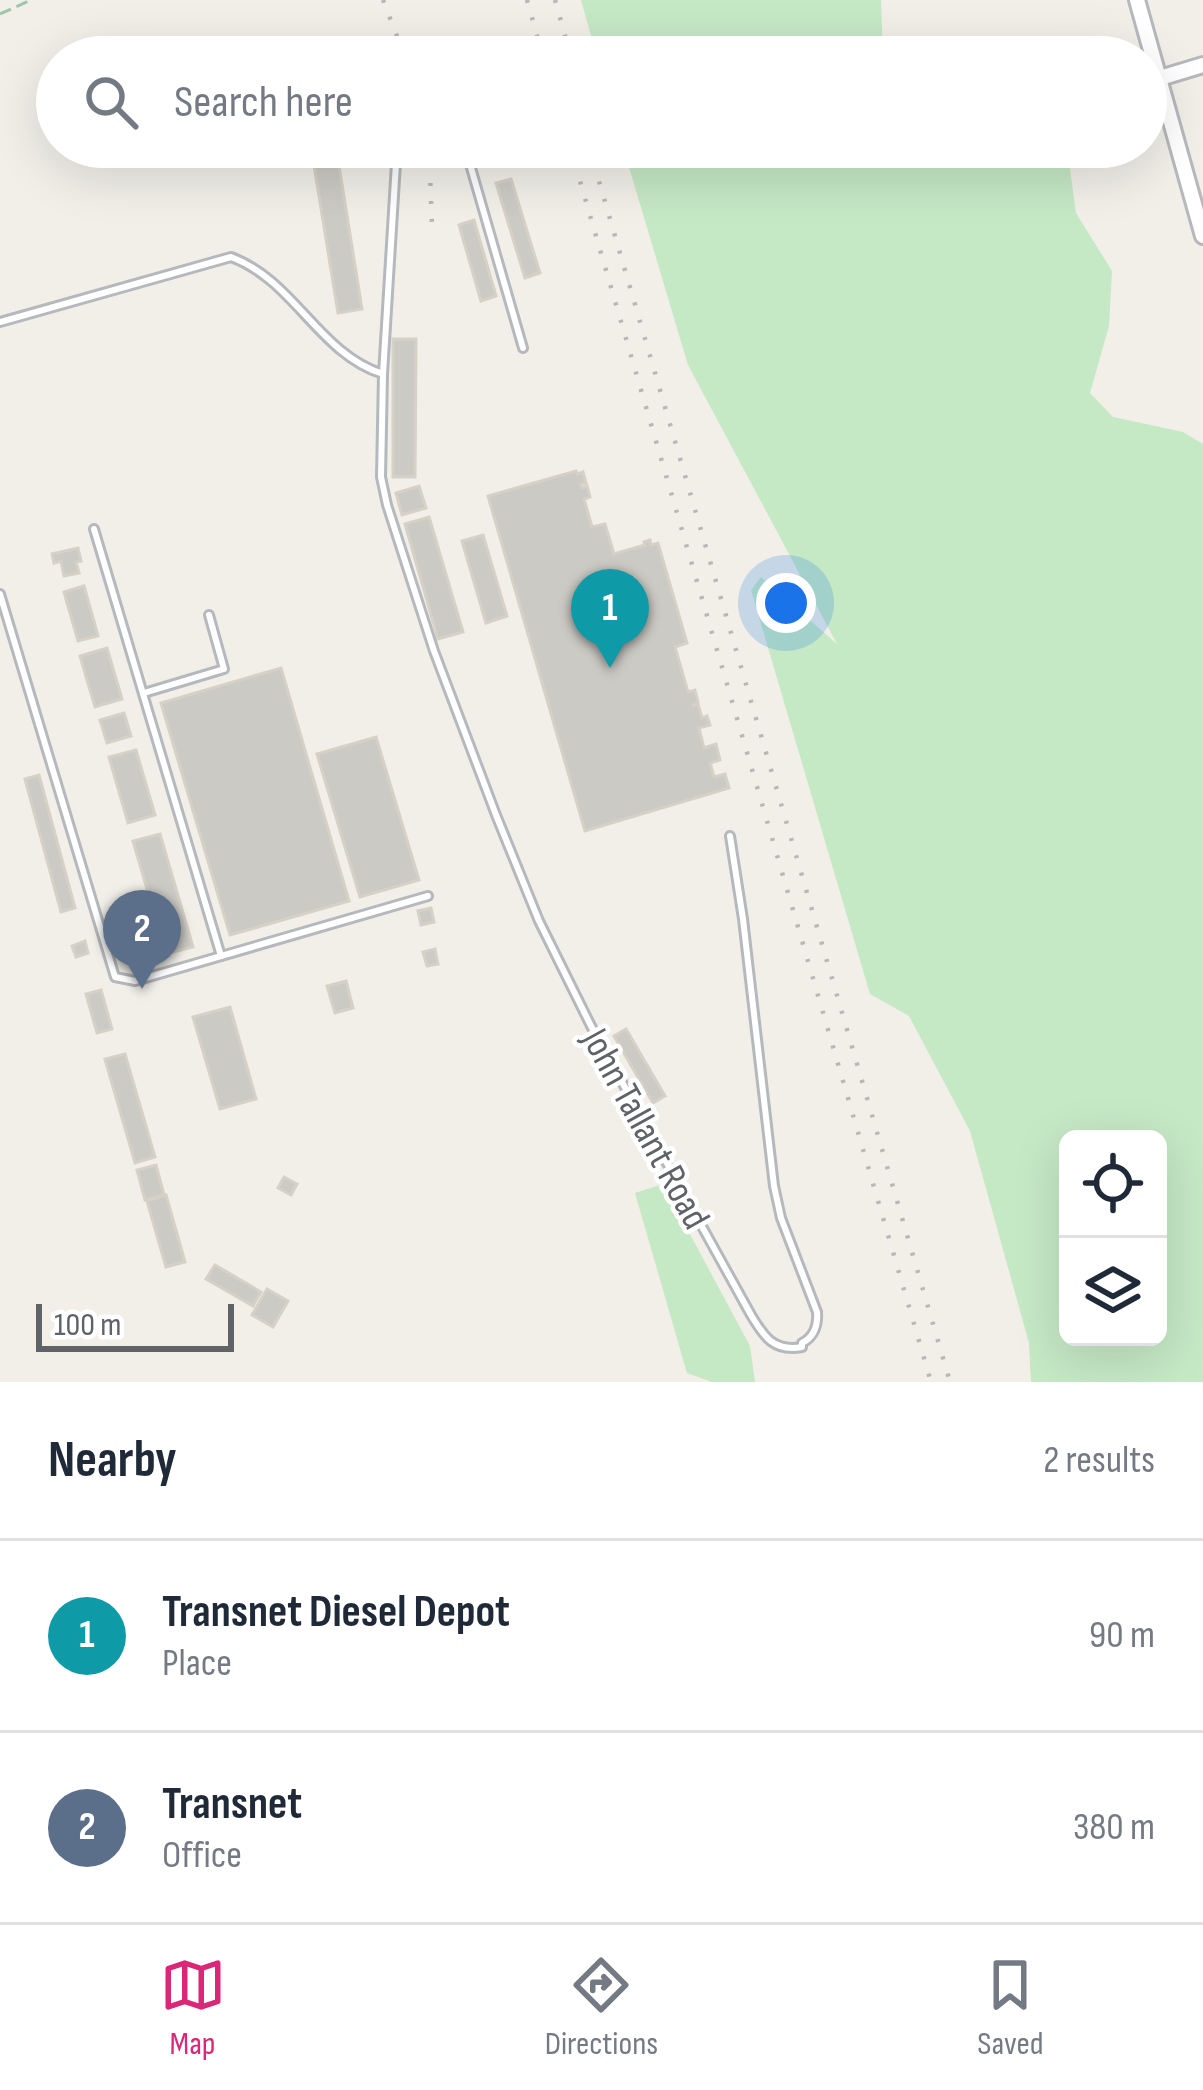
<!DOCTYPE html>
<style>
:root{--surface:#fff;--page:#f2f2f3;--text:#1f2937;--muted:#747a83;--line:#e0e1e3;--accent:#db2777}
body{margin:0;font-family:"Sofia Sans Condensed",sans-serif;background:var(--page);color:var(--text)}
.controls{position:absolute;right:36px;bottom:36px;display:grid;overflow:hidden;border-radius:18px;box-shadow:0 12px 48px #0002}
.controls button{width:108px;height:108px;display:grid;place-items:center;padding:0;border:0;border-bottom:3px solid var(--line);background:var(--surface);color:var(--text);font:60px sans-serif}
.scale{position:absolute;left:36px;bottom:30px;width:198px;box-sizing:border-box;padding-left:12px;border:6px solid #5f6368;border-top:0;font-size:33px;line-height:42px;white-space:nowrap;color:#5f6368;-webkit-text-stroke:9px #fff;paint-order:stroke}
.you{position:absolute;left:786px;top:603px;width:42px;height:42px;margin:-30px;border:9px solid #fff;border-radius:50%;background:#1a73e8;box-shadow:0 0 0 18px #1a73e833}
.badge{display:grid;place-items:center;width:78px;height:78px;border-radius:50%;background:var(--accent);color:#fff;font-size:39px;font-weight:700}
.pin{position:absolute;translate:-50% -99px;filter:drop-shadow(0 3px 6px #0008)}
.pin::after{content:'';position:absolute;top:63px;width:42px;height:36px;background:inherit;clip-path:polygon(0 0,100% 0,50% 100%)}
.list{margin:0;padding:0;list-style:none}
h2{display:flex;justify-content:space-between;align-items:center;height:156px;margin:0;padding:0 48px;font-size:51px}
h2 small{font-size:39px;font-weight:400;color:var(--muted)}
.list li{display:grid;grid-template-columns:78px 1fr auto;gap:36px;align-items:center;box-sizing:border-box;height:192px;padding:0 48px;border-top:3px solid var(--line)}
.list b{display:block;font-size:45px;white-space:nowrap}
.list p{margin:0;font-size:39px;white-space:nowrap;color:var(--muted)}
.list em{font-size:39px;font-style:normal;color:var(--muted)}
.icon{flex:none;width:66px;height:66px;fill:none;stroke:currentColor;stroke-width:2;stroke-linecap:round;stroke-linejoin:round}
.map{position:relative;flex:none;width:1203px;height:1382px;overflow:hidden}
.search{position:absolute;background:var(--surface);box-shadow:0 12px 48px #0002;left:36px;right:36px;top:36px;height:132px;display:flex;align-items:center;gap:30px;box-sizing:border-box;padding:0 42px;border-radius:66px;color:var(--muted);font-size:45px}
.sheet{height:540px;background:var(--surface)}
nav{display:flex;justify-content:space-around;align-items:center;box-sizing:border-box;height:168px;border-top:3px solid var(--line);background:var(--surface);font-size:33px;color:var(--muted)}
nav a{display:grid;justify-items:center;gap:6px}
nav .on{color:var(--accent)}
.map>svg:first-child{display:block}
</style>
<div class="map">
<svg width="1203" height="1382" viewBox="0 0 1203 1382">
<rect width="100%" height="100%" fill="#f1efe8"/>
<g fill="#c5e8c5" fill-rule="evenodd">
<path d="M581,0H881L883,57H597Z"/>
<path d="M623,147H1067L1076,213L1112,271L1109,326L1090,393L1113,417L1183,432L1203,444V1382H1031L1029,1343L970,1131L909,1016L870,994L751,590L761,577L837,644L688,365ZM1158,1139V1337H1068V1139Z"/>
<path d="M663,1184L750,1346L755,1382H712L687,1373L635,1193Z"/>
</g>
<g fill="#cccac5" stroke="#d6d1c6" stroke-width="3">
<path d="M318,39L321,57H297L294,43Z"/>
<path d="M311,147H336L362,309L338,313Z"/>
<path d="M511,179L540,273L525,278L496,183Z"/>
<path d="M474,220L496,296L481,301L459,225Z"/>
<path d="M393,339H416L415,477H393Z"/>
<path d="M576,471L577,474L583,472L586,483L581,484L582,488L587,486L590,497L584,499L592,527L605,524L614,554L645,545L644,542L650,540L651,545L658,543L687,643L675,647L688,692L695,690L698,702L692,706L698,704L702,718L707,716L710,725L699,728L704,748L716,744L720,760L710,763L714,777L725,774L729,788L585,831L488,496Z"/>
<path d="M419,486L426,508L402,515L396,493Z"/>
<path d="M429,517L463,632L438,639L405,524Z"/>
<path d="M483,535L507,616L486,623L462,541Z"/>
<path d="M78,548L81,561L76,562L79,573L64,576L61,561L54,563L52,554Z"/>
<path d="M84,586L98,636L78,641L64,592Z"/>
<path d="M107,648L122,699L95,707L80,656Z"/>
<path d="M281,668L349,901L230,935L161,703Z"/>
<path d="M124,713L131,736L107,743L100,720Z"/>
<path d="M376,737L419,880L360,897L317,754Z"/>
<path d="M136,750L155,815L128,823L109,757Z"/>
<path d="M39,775L75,908L61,912L25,779Z"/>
<path d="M160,834L193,947L166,954L133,841Z"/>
<path d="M431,908L434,922L421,925L418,911Z"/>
<path d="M85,941L88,953L76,957L72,946Z"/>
<path d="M435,949L438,964L427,966L423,952Z"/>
<path d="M346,981L353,1008L335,1013L327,986Z"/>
<path d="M101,990L112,1029L97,1033L86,994Z"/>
<path d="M230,1007L256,1099L220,1109L193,1017Z"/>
<path d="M626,1029L665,1096L653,1103L614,1036Z"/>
<path d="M125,1054L155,1157L135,1163L105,1059Z"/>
<path d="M156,1165L164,1195L145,1200L137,1170Z"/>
<path d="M284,1177L297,1184L291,1195L278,1188Z"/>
<path d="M166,1195L185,1262L166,1267L147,1201Z"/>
<path d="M215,1265L261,1292L253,1306L206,1279Z"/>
<path d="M267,1289L288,1301L273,1327L252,1315Z"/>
</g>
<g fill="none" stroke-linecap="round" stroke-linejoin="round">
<defs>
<g id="lane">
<path d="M397,147L383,374L381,477L387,505L434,651L496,815L539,921L591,1026L751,1315C764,1337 774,1352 802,1347V1343C814,1337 818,1325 817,1312L781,1218L774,1186L743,919L730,836"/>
<path d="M465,147L523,348"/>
<path d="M0,322L231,257C294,280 319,354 383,374"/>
<path d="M94,529L221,956"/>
<path d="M0,594L115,977L135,981L428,896"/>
<path d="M144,693L224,669L209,615"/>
</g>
<g id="street">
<path d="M1137,0L1203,236"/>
<path d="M1160,78L1203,65"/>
</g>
</defs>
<use href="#lane" stroke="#b5b8bc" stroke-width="12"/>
<use href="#street" stroke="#b5b8bc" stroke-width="20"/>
<path stroke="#9cc7a9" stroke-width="3" stroke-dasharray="12 6" stroke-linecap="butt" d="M0,14L31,0"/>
<use href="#lane" stroke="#fff" stroke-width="6"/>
<use href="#street" stroke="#fff" stroke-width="14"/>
<g stroke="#b6b7b8" stroke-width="4.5" stroke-dasharray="3 15" stroke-linecap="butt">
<path d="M383,0L405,57"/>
<path d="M527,0L543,57"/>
<path d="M555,0L571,57"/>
<path d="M429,147L432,226"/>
<path d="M570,147L931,1382"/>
<path d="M589,147L950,1382"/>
</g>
</g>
<g text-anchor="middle" stroke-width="9" stroke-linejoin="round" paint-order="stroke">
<g font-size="39" fill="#5f6368" stroke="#fff">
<text transform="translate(647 1128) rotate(61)" y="14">John Tallant Road</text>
</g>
</g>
</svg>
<div class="controls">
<button><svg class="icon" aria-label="locate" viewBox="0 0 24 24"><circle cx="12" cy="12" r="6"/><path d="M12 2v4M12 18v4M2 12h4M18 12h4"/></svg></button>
<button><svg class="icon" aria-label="layers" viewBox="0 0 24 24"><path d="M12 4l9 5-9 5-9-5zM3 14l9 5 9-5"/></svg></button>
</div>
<div class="scale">100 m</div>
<div class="you"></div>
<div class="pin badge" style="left:610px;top:668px;background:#0f9aa8">1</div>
<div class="pin badge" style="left:142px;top:989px;background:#5c6f8a">2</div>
<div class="search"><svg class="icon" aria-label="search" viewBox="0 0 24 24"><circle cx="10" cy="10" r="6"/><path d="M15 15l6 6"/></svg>Search here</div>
</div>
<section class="sheet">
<h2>Nearby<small>2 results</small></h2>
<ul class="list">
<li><span class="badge" style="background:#0f9aa8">1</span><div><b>Transnet Diesel Depot</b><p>Place</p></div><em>90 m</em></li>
<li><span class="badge" style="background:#5c6f8a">2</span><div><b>Transnet</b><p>Office</p></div><em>380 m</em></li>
</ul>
</section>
<nav>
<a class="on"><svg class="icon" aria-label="map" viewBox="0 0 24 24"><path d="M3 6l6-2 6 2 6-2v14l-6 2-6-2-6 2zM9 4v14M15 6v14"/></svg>Map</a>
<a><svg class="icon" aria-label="directions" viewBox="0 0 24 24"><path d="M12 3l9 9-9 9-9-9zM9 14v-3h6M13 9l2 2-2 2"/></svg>Directions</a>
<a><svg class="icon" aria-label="saved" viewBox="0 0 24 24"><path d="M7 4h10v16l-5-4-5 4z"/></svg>Saved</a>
</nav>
